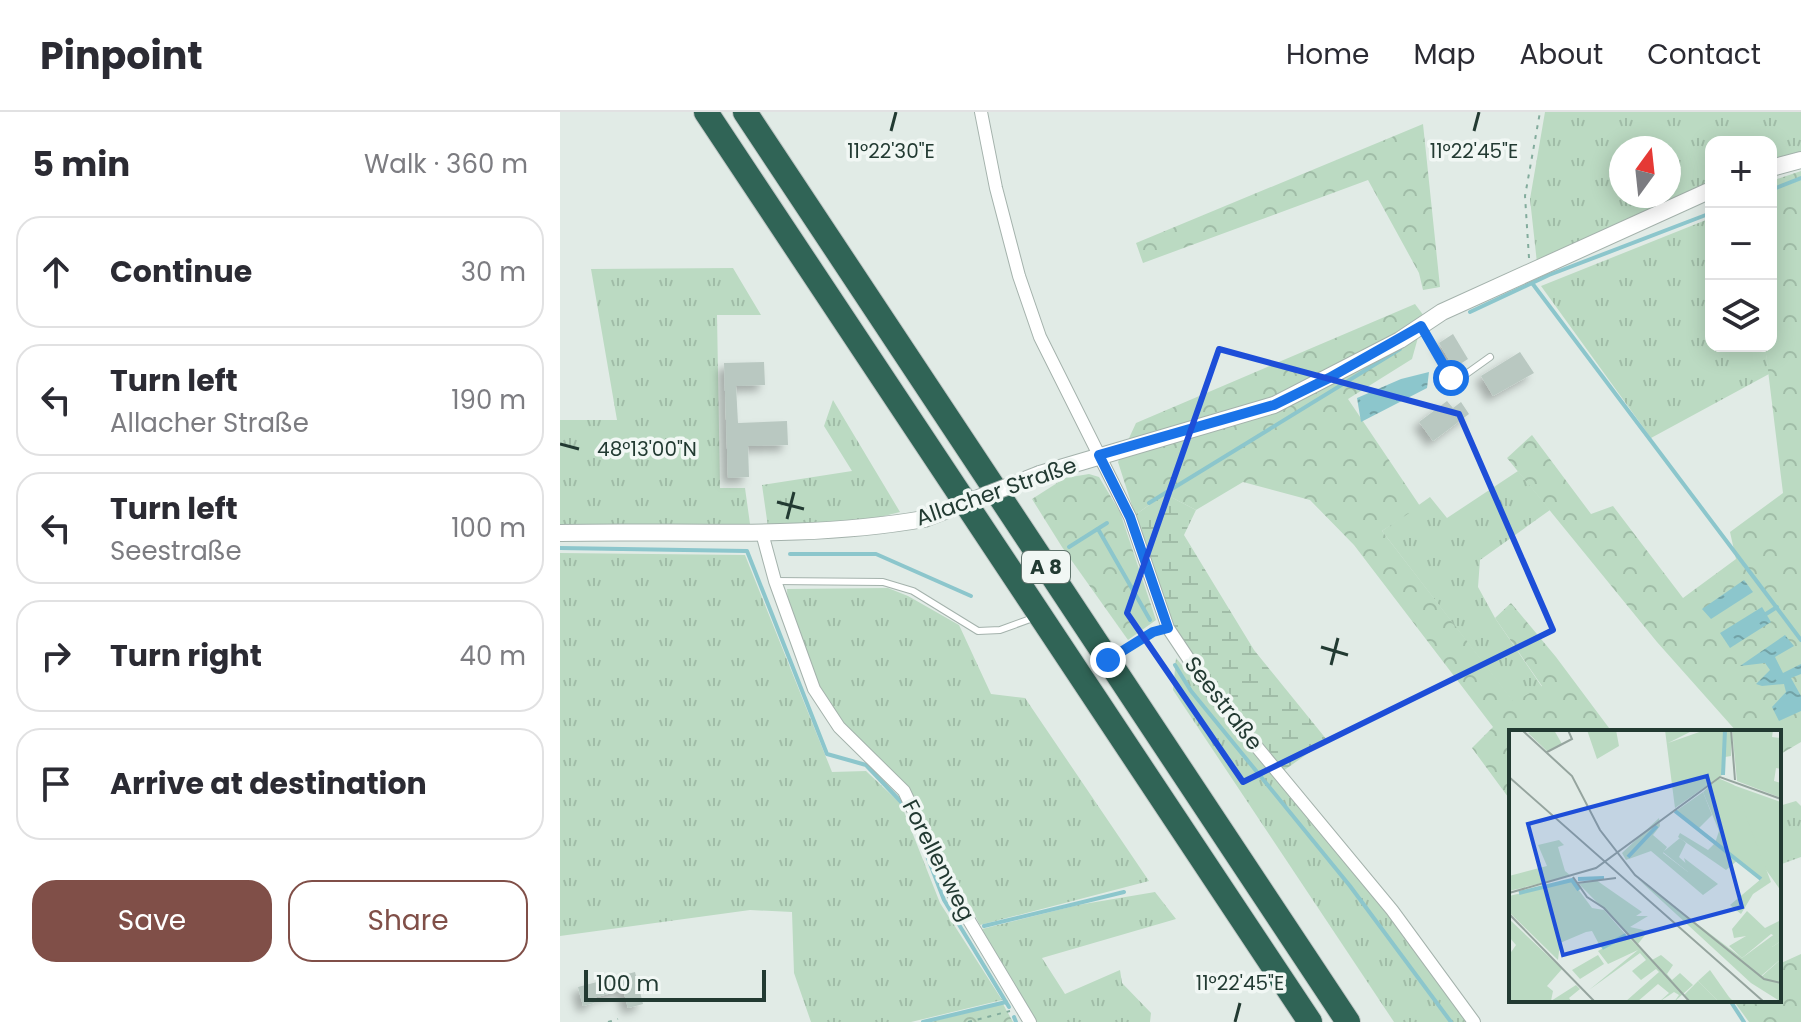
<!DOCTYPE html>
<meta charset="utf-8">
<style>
:root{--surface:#fff;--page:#f7f7f7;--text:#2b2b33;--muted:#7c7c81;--line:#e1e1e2;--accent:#804f48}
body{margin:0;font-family:Poppins,sans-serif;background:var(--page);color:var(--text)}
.controls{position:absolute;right:24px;top:24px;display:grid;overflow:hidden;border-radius:16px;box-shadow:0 4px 20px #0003}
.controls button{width:72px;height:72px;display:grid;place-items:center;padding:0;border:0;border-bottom:2px solid var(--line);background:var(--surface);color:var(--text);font:40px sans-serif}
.compass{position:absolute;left:1049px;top:24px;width:72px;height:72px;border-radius:50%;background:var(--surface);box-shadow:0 4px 20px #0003;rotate:15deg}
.scale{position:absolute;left:24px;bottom:20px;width:182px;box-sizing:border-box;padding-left:8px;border:4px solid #223a32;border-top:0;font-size:22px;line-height:28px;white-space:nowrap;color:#223a32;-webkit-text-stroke:6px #f1f7f4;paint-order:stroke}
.stop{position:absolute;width:24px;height:24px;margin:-18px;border:6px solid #1a73e8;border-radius:50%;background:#fff}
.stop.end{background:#1a73e8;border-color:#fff;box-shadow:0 2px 8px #0008}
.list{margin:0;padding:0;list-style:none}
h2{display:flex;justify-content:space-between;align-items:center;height:104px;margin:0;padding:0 32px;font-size:34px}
h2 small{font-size:26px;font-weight:400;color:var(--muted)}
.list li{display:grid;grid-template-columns:52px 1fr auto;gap:24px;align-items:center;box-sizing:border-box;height:112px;margin:0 16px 16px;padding:0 16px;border:2px solid var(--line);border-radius:24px}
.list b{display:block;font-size:30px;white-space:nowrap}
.list p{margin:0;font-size:26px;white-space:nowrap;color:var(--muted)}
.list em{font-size:26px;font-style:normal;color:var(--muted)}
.actions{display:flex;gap:16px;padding:24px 32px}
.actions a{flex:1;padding:18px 0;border:2px solid var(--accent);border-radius:24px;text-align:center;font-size:28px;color:var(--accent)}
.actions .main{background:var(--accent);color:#fff}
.icon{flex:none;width:44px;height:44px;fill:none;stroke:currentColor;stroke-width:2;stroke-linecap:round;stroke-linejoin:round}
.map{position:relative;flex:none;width:1241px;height:910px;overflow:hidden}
header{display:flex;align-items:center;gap:48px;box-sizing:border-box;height:112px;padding:0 40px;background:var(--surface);border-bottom:2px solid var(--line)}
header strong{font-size:38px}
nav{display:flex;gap:44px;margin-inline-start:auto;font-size:28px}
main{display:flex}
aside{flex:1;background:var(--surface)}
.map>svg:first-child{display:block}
</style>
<header>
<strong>Pinpoint</strong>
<nav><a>Home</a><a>Map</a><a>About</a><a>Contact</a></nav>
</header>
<main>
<aside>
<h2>5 min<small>Walk · 360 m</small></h2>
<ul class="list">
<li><svg class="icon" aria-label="ahead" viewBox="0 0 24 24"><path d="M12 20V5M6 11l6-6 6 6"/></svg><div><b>Continue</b></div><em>30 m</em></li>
<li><svg class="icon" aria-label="left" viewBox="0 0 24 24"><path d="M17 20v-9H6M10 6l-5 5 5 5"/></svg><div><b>Turn left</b><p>Allacher Straße</p></div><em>190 m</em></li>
<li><svg class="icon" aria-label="left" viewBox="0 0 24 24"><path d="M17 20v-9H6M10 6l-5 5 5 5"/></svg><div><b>Turn left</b><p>Seestraße</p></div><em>100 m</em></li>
<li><svg class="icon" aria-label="right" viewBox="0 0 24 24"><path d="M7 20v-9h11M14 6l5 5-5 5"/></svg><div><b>Turn right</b></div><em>40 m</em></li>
<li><svg class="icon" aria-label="arrive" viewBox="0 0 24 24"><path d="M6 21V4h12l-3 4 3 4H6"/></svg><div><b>Arrive at destination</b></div></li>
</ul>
<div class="actions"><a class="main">Save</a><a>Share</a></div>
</aside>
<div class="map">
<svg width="1241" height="910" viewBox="0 0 1241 910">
<defs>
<pattern id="grass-tufts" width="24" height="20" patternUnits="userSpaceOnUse" patternTransform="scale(2)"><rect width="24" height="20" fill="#bbdac2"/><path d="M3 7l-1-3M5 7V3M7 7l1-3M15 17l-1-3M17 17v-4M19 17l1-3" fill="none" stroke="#a0bca7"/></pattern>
<pattern id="forest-crowns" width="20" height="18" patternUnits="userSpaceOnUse" patternTransform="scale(2)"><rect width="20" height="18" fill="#bbdac2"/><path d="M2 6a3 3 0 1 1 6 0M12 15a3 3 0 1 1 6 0" fill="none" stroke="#a0bca7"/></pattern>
<pattern id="wetland-marsh" width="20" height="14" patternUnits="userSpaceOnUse" patternTransform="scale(2)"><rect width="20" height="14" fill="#bbdac2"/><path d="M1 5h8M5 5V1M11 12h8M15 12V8" fill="none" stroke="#a0bca7"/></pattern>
<pattern id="water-ripples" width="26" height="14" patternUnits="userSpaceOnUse" patternTransform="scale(2)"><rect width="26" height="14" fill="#8cc6cc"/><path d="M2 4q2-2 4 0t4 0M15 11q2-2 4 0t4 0" fill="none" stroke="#72a2a6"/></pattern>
<filter id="shadow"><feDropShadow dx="-6" dy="6" stdDeviation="4" flood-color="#0004"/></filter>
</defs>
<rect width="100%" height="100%" fill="#e1ebe6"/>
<g fill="url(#grass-tufts)" fill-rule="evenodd">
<path d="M985,0H1241V44L1211,53V30H1151V74L977,151L970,87ZM1061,36H1109V84H1061Z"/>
<path d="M1151,106V234H1205L1209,262L1091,326L981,174Z"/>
<path d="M173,156L201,203H157L160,376H185L190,412L0,415V308H57L31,157Z"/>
<path d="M273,288L340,400L312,407L208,415L202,373L292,359L264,314Z"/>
<path d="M958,359L990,398L920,448L918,475L935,506L982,575L954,591L822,419L870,385L887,406Z"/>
<path d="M0,441L185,443L272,660L306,659L341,692L380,791L442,888L351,910H251L234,861L232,800L190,798L0,824Z"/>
<path d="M328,476L348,484L399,513L431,582L465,586L589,769L420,813L346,674L282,613L260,577L228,496L227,477Z"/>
<path d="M616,546L805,773L907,910H834L613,578Z"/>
<path d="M1236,689L1241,694V745L1219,753V694Z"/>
<path d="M595,780L616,807L482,846L505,882L560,858L562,871L591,901L590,910H474L422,817L518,793Z"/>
</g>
<g fill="url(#forest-crowns)">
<path d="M863,12L880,175L863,178L859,161L808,68L583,151L576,131Z"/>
<path d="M1241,59V630L1219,643V620H1177L1097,530L947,346L972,323L1031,402L1053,394L1123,486L1176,447L1170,420L1223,381L1205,234H1211V69Z"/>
<path d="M855,192L864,204L852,247L788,287L860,394L822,419L954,590L982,574L935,506L951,491L996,545L1052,620H951V689L912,636L933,615L794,433L750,388L683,370L636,398L605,382L575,403L558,350L576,311Z"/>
<path d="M529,362L539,365L560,400L596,508L568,528L502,435L472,387L505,366Z"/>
<path d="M1241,842V910H1189L1173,888H1219V852Z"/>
<path d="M443,892L453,910H369Z"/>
</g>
<path fill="url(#wetland-marsh)" d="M605,382L636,398L624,423L694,538L767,628L723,659L651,574L613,516L575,403Z"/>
<g fill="url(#water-ripples)">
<path d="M869,260L867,276L801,310L797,286L841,267Z"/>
<path d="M1184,468L1193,480L1151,507L1142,497Z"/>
<path d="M1202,495L1211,510L1170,536L1160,521Z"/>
<path d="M1225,523L1234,534L1215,545L1223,561L1241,552V562L1231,566L1241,584V599L1219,609L1212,595L1226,580L1224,572L1202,574L1196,572L1210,558L1205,551L1180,554Z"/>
</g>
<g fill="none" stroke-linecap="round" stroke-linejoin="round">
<g stroke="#8cc6cc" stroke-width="4">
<path d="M1211,78L1241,66"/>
<path d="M972,171L1241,528"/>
<path d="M910,200L989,163L1151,101"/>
<path d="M589,391L840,237"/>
<path d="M538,417L590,508"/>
<path d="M509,435L547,411"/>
<path d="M0,436L187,439L267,642L306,653L345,694"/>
<path d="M230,442H316L411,484"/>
<path d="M1206,502L1217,495"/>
<path d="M615,553L631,579L790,774L891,910"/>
<path d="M359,723L384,788L449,895"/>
<path d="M424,814L564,780"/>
<path d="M1171,890L1184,910"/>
<path d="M454,905L456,910"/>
<path d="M363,910L446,890"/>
</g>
</g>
<g fill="#b9c8c1" filter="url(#shadow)">
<path d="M893,222L908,247L894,256L879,231Z"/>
<path d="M960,240L974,261L933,284L921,264Z"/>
<path d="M204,250L205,273L176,274L178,311L227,309L228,333L188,334L189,365L168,366L164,251Z"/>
<path d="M887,289L893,296L901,290L909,302L873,329L859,310Z"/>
<path d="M75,860L83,892L68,896L63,878L33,886L34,891L23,894L18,875Z"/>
</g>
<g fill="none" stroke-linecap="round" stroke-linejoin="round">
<defs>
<g id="service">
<path d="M863,217L891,266L902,265L930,245"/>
<path d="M215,469L323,470L353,479L418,519L440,518L473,506"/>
<path d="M552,546L593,520L608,516"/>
</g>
<g id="minor">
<path d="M421,0L436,76L459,164L480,225L570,405L608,516L648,576L832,798L914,910"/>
<path d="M202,421L215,469L254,577L279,615L344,679L392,780L470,910"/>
</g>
<g id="tertiary">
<path d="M1211,56L1241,48"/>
<path d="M480,362L714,293L840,228L882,200L1151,78"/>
<path d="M0,421C121,418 244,428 364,407"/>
</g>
<g id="motorway">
<path d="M146,0L750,910"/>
<path d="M185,0L788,910"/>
</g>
</defs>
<use href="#service" stroke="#a4b2ac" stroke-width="8"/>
<use href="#minor" stroke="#a4b2ac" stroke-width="14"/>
<use href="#tertiary" stroke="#a4b2ac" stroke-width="18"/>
<use href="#motorway" stroke="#c1c8c6" stroke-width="26"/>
<g stroke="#83ac9d" stroke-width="2" stroke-dasharray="4 6" stroke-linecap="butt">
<path d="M969,146L965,84L980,0"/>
<path d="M48,910L58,907"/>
<path d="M408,910L450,899"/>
</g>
<use href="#service" stroke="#fff" stroke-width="6"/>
<use href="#minor" stroke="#fff" stroke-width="12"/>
<use href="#tertiary" stroke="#fff" stroke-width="16"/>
<use href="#motorway" stroke="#306456" stroke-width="24"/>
<defs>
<path id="tertiary-bridge" d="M364,407L480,362"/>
</defs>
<use href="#tertiary-bridge" stroke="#a4b2ac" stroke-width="18" stroke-linecap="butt"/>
<use href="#tertiary-bridge" stroke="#fff" stroke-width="16"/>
</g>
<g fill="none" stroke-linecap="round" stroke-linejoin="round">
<path stroke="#1a73e8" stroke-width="10" d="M548,548L593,520L608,516L570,405L539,343L714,293L769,266L861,214L891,266"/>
</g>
<path fill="none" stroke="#1d4ed8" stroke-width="6" stroke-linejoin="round" d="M659,237L899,302L993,518L683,670L567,501Z"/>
<path fill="none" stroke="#223a32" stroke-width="3" d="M331,19L336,0M914,19L919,0M0,332L19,337M217,390L244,397M227,407L234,380M761,535L788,543M771,553L778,526M675,910L680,891"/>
<g text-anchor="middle" stroke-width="7" stroke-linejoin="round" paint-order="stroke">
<rect fill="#f1f7f4" stroke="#60736c" stroke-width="2" x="462" y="439" width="48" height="32" rx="6"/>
<g font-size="20" font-weight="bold" fill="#223a32">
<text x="486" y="462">A 8</text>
</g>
<g font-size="22" fill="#223a32" stroke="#f1f7f4">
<text transform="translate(436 379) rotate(-19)" y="8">Allacher Straße</text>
<text transform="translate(664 591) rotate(52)" y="8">Seestraße</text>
<text transform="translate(379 748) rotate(63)" y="8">Forellenweg</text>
</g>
</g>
<g transform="translate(949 618)">
<rect width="272" height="272" fill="#e1ebe6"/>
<path d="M78,0H107L110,16L88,29ZM156,0H185L159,13L196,0H222V26L216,27L213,45L166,78ZM223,0H264L263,7L272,8V39L267,38L265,51L272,53V68L228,51ZM224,55L272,72V161L255,137ZM194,62L203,85L189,99L167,81ZM171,108L177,113L170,127L183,139L179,142L154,122ZM50,110L55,115L49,117L56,141L62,146L0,161V146L38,136L29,115ZM129,149L233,228L267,203L272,211L263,217L252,247L272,229V272L242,253ZM87,150L133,182L127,186H139L121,197L139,201L129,214L70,154ZM63,151L83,178L95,180L117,205L92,218L83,201L77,202L51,213L49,230L0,182V166ZM0,189L53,239L38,256L44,261L42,271L67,255L71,259L60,268L63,272H0V225L7,215L0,207ZM89,225L95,234L71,249L63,240ZM189,251L210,272H181L175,265Z" fill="#bbdac2"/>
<path d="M209,48L225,55L262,152L244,164L232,184L221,175L252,149L229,130L217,140L169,107L171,103L199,120L206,113L210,101L194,62ZM150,88L151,96L144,105L158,117L154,123L179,142L175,128L209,154L194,165L142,121L117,130L113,123ZM238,181L256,198L272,190V209L262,204L233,228L220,216L237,206L225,208L223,199ZM117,205L143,230L152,225L164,235L158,244L163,250L171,243L184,255L165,272L170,265L165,262L150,272L160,263L149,254L128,272H116L150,242L147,239L132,250L123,241L137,230L131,223L80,260L129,220L99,234L89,221ZM272,211V229L252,246L235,231L258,214L263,217ZM201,240L220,267L225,272H210L189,251Z" fill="#bbdac2"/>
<path d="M26,0H45L53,14L38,21L19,3Z" fill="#bbdac2"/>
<path fill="none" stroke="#8cc6cc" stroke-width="4" d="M214,45L216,0M166,81L252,149M119,127L148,96M69,149L95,148M10,163L63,150L70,160M93,218L117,205"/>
<path fill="none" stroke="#95a49e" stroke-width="2" d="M13,0L63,46L91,100L126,145L255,249L272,253M222,0L226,50M38,22L63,9L59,0M0,47L255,272M64,147L78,167L95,178L181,272M68,153L107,148M0,163L87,138L211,47L272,69M0,184L86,272"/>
<path fill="#1d4ed8" fill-opacity="0.15" stroke="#1d4ed8" stroke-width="4" d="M198,46L233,177L54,225L19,94Z"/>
<rect width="272" height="272" fill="none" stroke="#223a32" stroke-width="4"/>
</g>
<g font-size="20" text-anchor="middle" fill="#223a32" stroke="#f1f7f4" stroke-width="7" stroke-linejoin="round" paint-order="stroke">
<text x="331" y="46">11°22'30"E</text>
<text x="914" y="46">11°22'45"E</text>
<text x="87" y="344">48°13'00"N</text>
<text x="680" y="878">11°22'45"E</text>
</g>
</svg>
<div class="controls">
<button>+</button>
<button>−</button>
<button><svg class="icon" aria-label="layers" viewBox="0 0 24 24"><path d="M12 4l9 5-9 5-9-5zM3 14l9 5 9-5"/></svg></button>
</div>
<svg class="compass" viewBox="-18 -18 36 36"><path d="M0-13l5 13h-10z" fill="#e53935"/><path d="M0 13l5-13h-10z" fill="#7c7c81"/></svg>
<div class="scale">100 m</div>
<div class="stop" style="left:891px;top:266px"></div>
<div class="stop end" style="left:548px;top:548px"></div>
</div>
</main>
